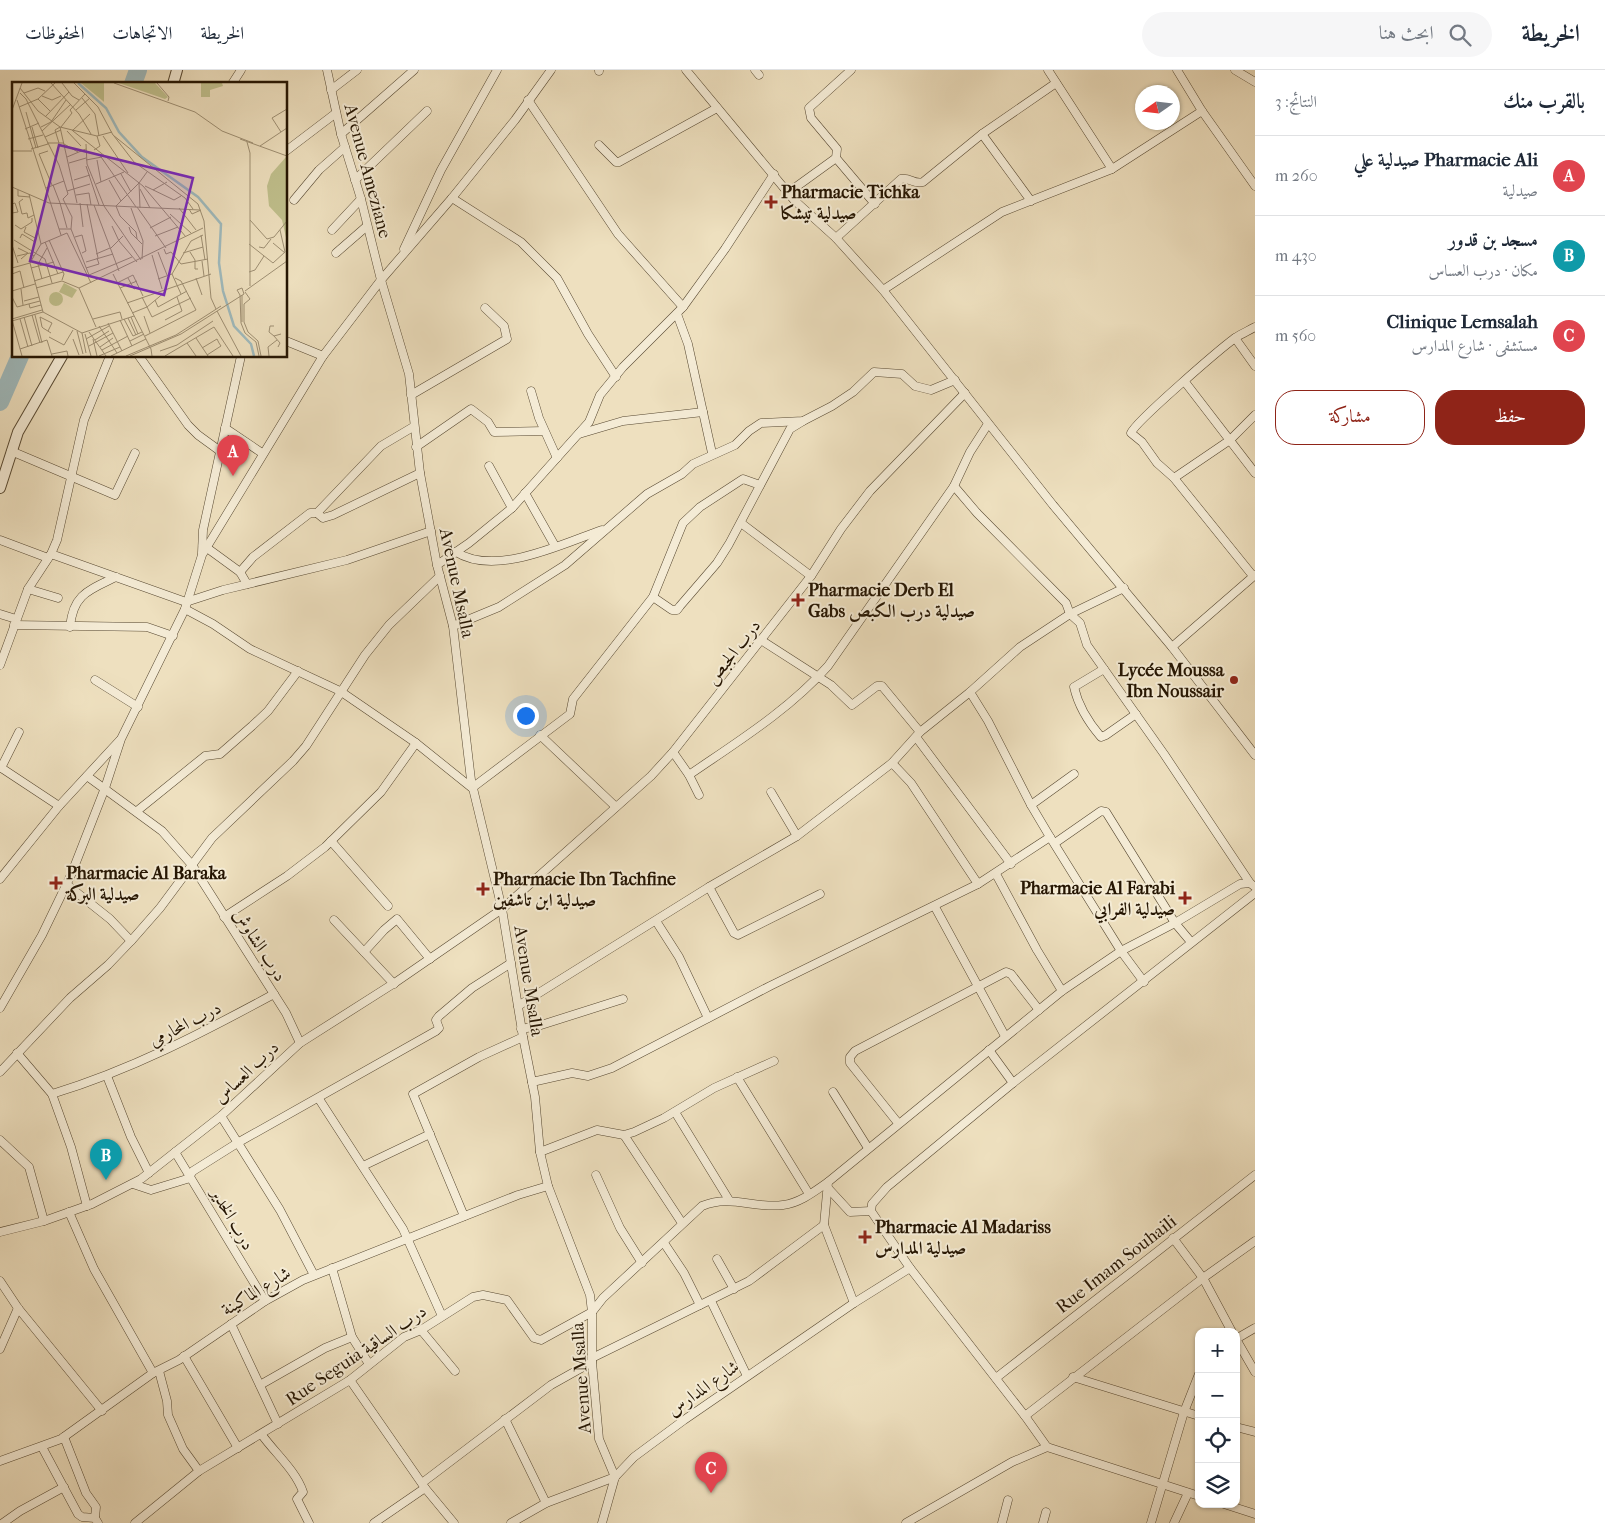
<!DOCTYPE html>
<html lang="ar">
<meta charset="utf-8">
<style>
:root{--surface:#fff;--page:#f6f6f7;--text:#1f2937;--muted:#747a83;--line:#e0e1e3;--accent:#8f2418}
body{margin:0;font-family:"IM FELL French Canon",Amiri,serif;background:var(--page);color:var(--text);direction:rtl}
.controls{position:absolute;right:15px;bottom:15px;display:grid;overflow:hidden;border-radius:10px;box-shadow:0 1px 4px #0004}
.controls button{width:45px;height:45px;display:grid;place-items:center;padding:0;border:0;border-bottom:1px solid var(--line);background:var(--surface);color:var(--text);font:25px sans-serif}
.compass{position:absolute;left:1135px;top:15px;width:45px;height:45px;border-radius:50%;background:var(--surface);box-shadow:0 1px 4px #0004;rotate:256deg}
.you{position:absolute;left:525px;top:645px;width:18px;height:18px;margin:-12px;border:4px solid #fff;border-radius:50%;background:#1a73e8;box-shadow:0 0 0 8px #1a73e833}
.badge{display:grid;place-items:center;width:32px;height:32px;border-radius:50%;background:var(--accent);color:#fff;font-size:16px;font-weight:700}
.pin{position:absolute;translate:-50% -41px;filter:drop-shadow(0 1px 2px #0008)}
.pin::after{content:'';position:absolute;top:26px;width:18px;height:15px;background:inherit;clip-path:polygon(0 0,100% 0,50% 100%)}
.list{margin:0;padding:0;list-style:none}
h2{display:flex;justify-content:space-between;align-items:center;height:65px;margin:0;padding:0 20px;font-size:21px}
h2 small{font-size:16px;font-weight:400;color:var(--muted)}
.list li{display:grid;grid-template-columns:32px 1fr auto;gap:15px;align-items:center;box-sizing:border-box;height:80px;padding:0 20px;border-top:1px solid var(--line)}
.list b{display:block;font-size:19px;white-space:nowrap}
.list p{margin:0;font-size:16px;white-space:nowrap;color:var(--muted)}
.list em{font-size:16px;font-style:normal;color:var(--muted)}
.actions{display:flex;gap:10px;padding:15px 20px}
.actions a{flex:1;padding:11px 0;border:1px solid var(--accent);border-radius:20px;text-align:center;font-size:18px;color:var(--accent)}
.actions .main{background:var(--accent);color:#fff}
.icon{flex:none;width:28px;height:28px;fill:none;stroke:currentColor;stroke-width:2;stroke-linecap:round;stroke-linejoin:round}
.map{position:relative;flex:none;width:1255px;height:1453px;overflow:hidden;direction:ltr}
header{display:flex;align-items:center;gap:30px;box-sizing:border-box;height:70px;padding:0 25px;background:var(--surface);border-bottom:1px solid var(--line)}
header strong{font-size:24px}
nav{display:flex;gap:28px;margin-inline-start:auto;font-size:18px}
.search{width:350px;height:45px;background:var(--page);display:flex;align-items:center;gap:12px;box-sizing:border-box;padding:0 18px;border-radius:28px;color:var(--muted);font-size:19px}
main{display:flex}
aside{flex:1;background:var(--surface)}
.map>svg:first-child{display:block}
</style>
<header>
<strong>الخريطة</strong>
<div class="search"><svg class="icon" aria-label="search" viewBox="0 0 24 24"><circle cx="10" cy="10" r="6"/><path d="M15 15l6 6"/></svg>ابحث هنا</div>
<nav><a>الخريطة</a><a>الاتجاهات</a><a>المحفوظات</a></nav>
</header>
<main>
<aside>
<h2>بالقرب منك<small>النتائج: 3</small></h2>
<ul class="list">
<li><span class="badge" style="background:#e0444e">A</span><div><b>Pharmacie Ali صيدلية علي</b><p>صيدلية</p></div><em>260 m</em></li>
<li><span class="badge" style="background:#0f9aa8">B</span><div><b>مسجد بن قدور</b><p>مكان · درب العساس</p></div><em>430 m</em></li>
<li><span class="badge" style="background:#e0444e">C</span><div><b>Clinique Lemsalah</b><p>مستشفى · شارع المدارس</p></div><em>560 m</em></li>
</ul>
<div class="actions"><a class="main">حفظ</a><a>مشاركة</a></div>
</aside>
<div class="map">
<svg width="1255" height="1453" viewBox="0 0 1255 1453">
<rect width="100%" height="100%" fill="#eee0bf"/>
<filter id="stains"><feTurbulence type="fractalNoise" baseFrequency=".004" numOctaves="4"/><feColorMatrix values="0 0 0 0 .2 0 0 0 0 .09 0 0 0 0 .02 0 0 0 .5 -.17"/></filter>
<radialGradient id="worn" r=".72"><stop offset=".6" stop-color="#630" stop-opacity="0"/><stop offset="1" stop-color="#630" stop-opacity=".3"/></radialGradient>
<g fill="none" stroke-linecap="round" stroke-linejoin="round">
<g stroke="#9fbabd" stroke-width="18">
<path d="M133,14L138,0"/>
<path d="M0,332L20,286"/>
</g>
<defs>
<g id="minor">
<path d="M327,0L341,64L361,129L381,210L409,304L420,403L437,495L453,556L471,710L502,839L523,967L535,1027L540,1082L548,1116L590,1225L592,1242V1292L599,1369L615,1407"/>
<path d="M686,0L794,130L836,168L883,220L1053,435L1172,577L1255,685"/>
<path d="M755,0L759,5"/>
<path d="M1048,0L1112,99"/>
<path d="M1177,0L1202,41L1255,116"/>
<path d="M1235,0L1255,12"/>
<path d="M599,1V0"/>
<path d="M232,14L241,0"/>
<path d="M331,20L357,0"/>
<path d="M528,30L618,164L683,237"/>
<path d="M341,64L414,0"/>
<path d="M982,64L1031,131"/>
<path d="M599,75L616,92H619L717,38"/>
<path d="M286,81L336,43"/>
<path d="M836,88L875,134"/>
<path d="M355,110L427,41"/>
<path d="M789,122L836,88L837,79L811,48L809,38L851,0"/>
<path d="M452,128L521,172L557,208L588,264L616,307"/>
<path d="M294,130L319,100L345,77"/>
<path d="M332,160L361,129"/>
<path d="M836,168L901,109C910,107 914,115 923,112L982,64L1056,13"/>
<path d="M404,179L441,100L497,0"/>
<path d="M336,183L367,156"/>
<path d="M883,220L1002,142L1112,99L1202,41"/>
<path d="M677,244L688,274L712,383"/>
<path d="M1235,268L1255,296"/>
<path d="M286,271L323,286"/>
<path d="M139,286L188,355L198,365L220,381"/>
<path d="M1185,312L1255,403"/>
<path d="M531,321L539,348L557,388"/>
<path d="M411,325L507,269L504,256L485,238"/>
<path d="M225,358L262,383"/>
<path d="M579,364L623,351L703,342"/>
<path d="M416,377L471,339L488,352L494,362L544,361"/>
<path d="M11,381L115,425L135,383"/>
<path d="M489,396L512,438"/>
<path d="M1174,408L1230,370L1255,345"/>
<path d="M954,416L977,443L1066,533L1070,544L1080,553L1087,575L1164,684L1250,813"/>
<path d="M525,423L555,476"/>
<path d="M317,443L323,448L333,445L420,403"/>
<path d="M741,453L811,506"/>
<path d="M0,470L48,488"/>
<path d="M203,475L240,502"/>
<path d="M456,482C495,507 562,474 602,460"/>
<path d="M202,483L203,460L241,286"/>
<path d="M51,484L186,532L223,520L347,490L431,461"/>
<path d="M437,495L469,473L512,438L589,352L600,325L623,297L683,237L725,179L774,104"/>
<path d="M1253,506L1174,408L1157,393L1142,372L1131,363C1135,352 1220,279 1235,268C1241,264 1248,261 1255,257"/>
<path d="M247,514L240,502L253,487L310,443H317L381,376L413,357"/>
<path d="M28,519L58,528"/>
<path d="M653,527L672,540H677L680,536L717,493L729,474L790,359L803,351"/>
<path d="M185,539L213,554L250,579L340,621L416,673L472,718L570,644L573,629L653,527L683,453L700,437L743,409L760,415"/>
<path d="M0,544L16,549"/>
<path d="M14,555L147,557L173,566"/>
<path d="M453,556L499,537L565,495L647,424L682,404L693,394L735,375L749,361L761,353L803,351L832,336L853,322L874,302L902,304L915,316L931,320L955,310"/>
<path d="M70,557C73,524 89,520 116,507"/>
<path d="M761,570L831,615L852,635L877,616H882L920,662"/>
<path d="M1172,577L1255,505"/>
<path d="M0,595L28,519L51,484L57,470L84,350L110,286"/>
<path d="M1104,599L1074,617C1078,635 1089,653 1101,667L1106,665L1136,644"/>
<path d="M95,610L138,637"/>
<path d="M970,622L988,651L1031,735L1050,767L1121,881L1144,912"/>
<path d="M540,665L616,737"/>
<path d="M916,667L1011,794"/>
<path d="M673,682L689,705L699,725"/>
<path d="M892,693L911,713L978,814"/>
<path d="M0,697L59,736"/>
<path d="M1,698L19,662"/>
<path d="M689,705C737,672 789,640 828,596L954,416L970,382L988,354"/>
<path d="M87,706L162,761L192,795L286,943L300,973"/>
<path d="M771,722L797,766"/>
<path d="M1031,735L1074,704"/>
<path d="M137,741L205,686L220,684L252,656L268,641L298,601"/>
<path d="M331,771L388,836"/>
<path d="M1055,773L1101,741L1106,742L1175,853L1191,872"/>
<path d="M996,804L1037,880L1062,921"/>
<path d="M0,809L59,736L120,670"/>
<path d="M66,814L110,849L131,871"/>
<path d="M709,817L734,863L738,865L820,824"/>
<path d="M935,837L1005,966"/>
<path d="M224,847L287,806L325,777L381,722L416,673"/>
<path d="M334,850L394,914"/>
<path d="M656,851L679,887L708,948"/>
<path d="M364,882L384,860L397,849L430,889"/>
<path d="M518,936L709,817L797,766L892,693L920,662L970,622L1020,577L1070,544L1124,518"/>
<path d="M0,938L42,865L71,805L105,718L121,669L185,539L202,485L323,286L381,210L452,128L515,50L551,0"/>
<path d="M521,959L538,956L623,929"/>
<path d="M989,980L1013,1013"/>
<path d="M17,983L52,1024L71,1077L87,1136"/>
<path d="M0,1002L70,928L108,895L131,871L160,838L212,768L293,691L306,676L365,585L389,555L440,506"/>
<path d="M107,1006L131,1067L149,1103"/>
<path d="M737,1007L809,1124"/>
<path d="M532,1012L572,1003L588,1006L612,998L770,916L978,814L1050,767"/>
<path d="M833,1022L868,1078"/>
<path d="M52,1024C131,1000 202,963 274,924"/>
<path d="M319,1029L403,1159L442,1246"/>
<path d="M675,1042L729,1130"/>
<path d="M221,1046L280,1140L314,1205"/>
<path d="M898,1053L850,993V987L855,981L1006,902L1011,904L1039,940"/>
<path d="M624,1065L682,1153"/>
<path d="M0,1070L29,1097L44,1151"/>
<path d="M175,1082L265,1231"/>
<path d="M540,1082L597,1060L624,1065L634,1062L664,1048L714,1018L774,991"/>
<path d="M363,1096L430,1064"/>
<path d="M596,1105L620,1158L642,1193"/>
<path d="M133,1114L151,1120L187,1109L193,1101L239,1072L436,961L439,958L436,950L439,946L472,918L511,893"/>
<path d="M827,1117L850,1142L871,1141"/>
<path d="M69,1142L94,1199L153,1303"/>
<path d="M464,1146L413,1024L479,987L523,967"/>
<path d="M0,1162L44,1151L92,1134L141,1109L221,1046L300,973L396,912L502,839L651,706L673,682L811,506L841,459L870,421L965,323"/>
<path d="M1173,1168L1203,1208L1232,1262"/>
<path d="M664,1173L684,1203L700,1235"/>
<path d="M717,1189L734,1219"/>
<path d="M332,1198L352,1267L369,1294"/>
<path d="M0,1211L18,1238L102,1341"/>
<path d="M711,1231L747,1306"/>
<path d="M854,1233L824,1155L828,1112L1062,921L1121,881L1175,853L1240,814L1250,813L1255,817"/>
<path d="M231,1254L278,1354"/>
<path d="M421,1260L455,1301"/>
<path d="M1236,1269L1255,1302"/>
<path d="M1236,1269L1255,1258"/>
<path d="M0,1279L18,1238"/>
<path d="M184,1286L238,1378"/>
<path d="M592,1288L749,1211L824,1155"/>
<path d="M159,1301L167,1331L168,1345L183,1379L199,1401"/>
<path d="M1073,1307L1199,1346"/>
<path d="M996,1308L1255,1105"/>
<path d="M350,1310L425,1418L454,1453"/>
<path d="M260,1315L325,1278L352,1267"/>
<path d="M1025,1346L1203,1208L1255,1171"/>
<path d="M505,1349L546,1433"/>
<path d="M1236,1357L1255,1362"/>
<path d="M262,1365C275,1383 296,1401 303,1422L297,1429L309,1453"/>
<path d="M64,1367L86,1423L96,1437L95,1448"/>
<path d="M42,1377L78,1444L82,1447L95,1448L98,1453"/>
<path d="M0,1391L61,1369L153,1303L179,1290L265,1231L303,1210L518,1125L548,1116"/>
<path d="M422,1413L551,1315L592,1292"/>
<path d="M1199,1426L1047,1377L1025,1346L910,1198L871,1141L872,1134L887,1117L1013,1013L1255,823"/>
<path d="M1224,1434L1255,1444"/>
<path d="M3,1453L20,1441L64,1417"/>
<path d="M135,1453L199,1401L350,1310L404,1267L421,1260L473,1227L483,1225L507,1230L534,1268L541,1270L592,1242L603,1228L702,1136C730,1124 755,1139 783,1135C800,1133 815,1121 828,1112"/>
<path d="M374,1453L425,1418"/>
<path d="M511,1453L546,1433L615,1407L634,1387L684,1350L854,1233L910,1198"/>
<path d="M602,1453L615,1407"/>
<path d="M906,1453L1012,1392L1047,1377"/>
<path d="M1002,1453L1008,1430"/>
<path d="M1043,1453L1046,1442"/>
<path d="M1151,1453L1184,1342L1199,1304"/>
<path d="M1174,1453L1188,1423"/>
</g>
<g id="tertiary">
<path d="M173,14L177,0"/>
<path d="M0,418L18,362L62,286"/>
</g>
</defs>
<use href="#minor" stroke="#574831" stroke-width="9"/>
<use href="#tertiary" stroke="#574831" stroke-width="12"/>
<use href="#minor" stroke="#f4ebd5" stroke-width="8"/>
<use href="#tertiary" stroke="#f4ebd5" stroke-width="10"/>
</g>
<g fill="#8f2418" stroke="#f4ebd5" stroke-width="2">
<path d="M768.5 124.5h5v5h5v5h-5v5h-5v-5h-5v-5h5z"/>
<path d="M795.5 522.5h5v5h5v5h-5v5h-5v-5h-5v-5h5z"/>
<circle cx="1234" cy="610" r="5"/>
<path d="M53.5 805.5h5v5h5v5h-5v5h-5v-5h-5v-5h5z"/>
<path d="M480.5 811.5h5v5h5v5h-5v5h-5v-5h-5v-5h5z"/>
<path d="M1182.5 820.5h5v5h5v5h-5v5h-5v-5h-5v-5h5z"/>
<path d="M862.5 1159.5h5v5h5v5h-5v5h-5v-5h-5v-5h5z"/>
</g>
<g text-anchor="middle" stroke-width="4" stroke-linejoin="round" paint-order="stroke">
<g font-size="18" fill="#251502" stroke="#f4ebd5">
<text transform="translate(368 101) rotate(75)" y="6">Avenue Ameziane</text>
<text transform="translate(457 513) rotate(78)" y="6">Avenue Msalla</text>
<text transform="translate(733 582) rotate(-52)" y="6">درب الجبص</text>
<text transform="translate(260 875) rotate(57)" y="6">درب الشاوش</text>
<text transform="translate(529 911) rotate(81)" y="6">Avenue Msalla</text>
<text transform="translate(185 954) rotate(-27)" y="6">درب المحارمي</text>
<text transform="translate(246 1002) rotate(-43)" y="6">درب العساس</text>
<text transform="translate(233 1149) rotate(60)" y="6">درب الخدير</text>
<text transform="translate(1116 1194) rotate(-38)" y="6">Rue Imam Souhaili</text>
<text transform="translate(256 1221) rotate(-31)" y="6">شارع الماكينة</text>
<text transform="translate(356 1285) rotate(-34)" y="6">Rue Seguia درب الساقية</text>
<text transform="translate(581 1308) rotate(-94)" y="6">Avenue Msalla</text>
<text transform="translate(703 1318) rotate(-35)" y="6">شارع المدارس</text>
</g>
<g font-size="18" font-weight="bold" fill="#251502" stroke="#f4ebd5" text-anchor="start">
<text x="781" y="128">Pharmacie Tichka<tspan x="781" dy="21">صيدلية تيشكا</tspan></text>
<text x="808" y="526">Pharmacie Derb El<tspan x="808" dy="21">Gabs صيدلية درب الكبص</tspan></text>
<text x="1224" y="606" text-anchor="end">Lycée Moussa<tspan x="1224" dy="21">Ibn Noussair</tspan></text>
<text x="66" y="809">Pharmacie Al Baraka<tspan x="66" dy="21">صيدلية البركة</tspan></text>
<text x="493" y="815">Pharmacie Ibn Tachfine<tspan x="493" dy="21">صيدلية ابن تاشفين</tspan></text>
<text x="1175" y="824" text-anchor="end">Pharmacie Al Farabi<tspan x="1175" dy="21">صيدلية الفرابي</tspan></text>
<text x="875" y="1163">Pharmacie Al Madariss<tspan x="875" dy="21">صيدلية المدارس</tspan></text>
</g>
</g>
<g transform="translate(12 12)">
<rect width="275" height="275" fill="#eee0bf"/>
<path d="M69,1H92V20L91,19ZM274,75L275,76V160L270,138L257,124L255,104L259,92Z" fill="#c0c08d"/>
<path d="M107,1H143L156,15L153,17ZM189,1H210L211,4L198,8V15H189Z" fill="#c0c08d"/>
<path d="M52,201L65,208L60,216L47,210ZM37 217a7 7 0 1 1 14 0a7 7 0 1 1-14 0Z" fill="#c0c08d"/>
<path fill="none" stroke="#9fbabd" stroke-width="2.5" d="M66,1L94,26L107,50L130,75L186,115L209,142L207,181L211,209L222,244L239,262L242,274"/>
<path fill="none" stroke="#9e8f73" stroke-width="1" d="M39,1L67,32L79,52M50,1L60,14L67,18M62,1L86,25L101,53L186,122L192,139L199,216L204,227M102,1L183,30L210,49L241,61M145,1L157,15L156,19M8,6L26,29L48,45L85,54L100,50M8,11L14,17L47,83L56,112L51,117L60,135L59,147M12,11L26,6L33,9M30,14L40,18L49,14M70,16L83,32L87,54M26,17L38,29M5,18L49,153M7,25L26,17L43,1M0,28L10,1M64,28L78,16M14,30L24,66M33,35L57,10M20,45L26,66M29,45L39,40L54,18M48,45L65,121M49,45L60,31L58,28L73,12M13,47L27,41M30,49L59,22M55,49L69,64M60,49L78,32M61,49L131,104L174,155M269,50L260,36L275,27M91,54L116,91M102,54L122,80L173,116L181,127M33,55L49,48M16,57L31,53M228,57L275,74M235,60L238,71V204M35,61H52M47,61L43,48L48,45M52,62L66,70M74,62L75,82L92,124L129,178M248,64L275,46M19,67L36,62M82,68L88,64L85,54M0,69H20M36,69L27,72L40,103M87,72L124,125M55,75L74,67M74,78L90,75M85,78L89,100M57,81L74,76M74,84L87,123M109,92L119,110M62,98L78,93M97,98L109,119M84,102L112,90M41,103L48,121M133,104L162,118L169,114M0,105L37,121L188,128M34,106L52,99M128,107L138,126M6,108V114L18,115M141,108L155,100M55,109L78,102M17,112L29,162M64,113L77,111L79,123M11,117L7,120L10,132L15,131L16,136L22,133M48,121L55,146M68,121L71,145M0,122L3,121L6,130L0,131M75,122L86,176M82,123L107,189M125,125L154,166M119,126L131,159L130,177M128,126L127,101L135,90M167,126L184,148M177,127L180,132L189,128M158,132L179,151M238,138L255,157L262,155L275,139M3,143L9,147L20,140V136M100,144L107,159L125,180M14,145L12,150L25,157M117,145L119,151L130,162M138,146L159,135M47,147H59L77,193M189,153L193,178M143,154L166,145M63,155L70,153L74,169L70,171M8,156L10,152L23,160M125,157L124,150L108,134L104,124L127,101M2,158L33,177L40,201M37,158L52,192L50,198M33,160L46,192M261,161L273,171M237,162L261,181L273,170L268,148M0,163L6,181M247,165L252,166L259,157M6,166L16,171L9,177M99,166L111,154M152,167L154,172L159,170L169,182L196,177M146,170L155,193M178,170L183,178V187H186M171,171L191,165M84,172L98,166M140,173L150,207M5,174L18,171L22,174M190,179L192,194M74,180L101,172M18,181L31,230L70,251L122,234M0,186L18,181L29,162L55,151L79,201M19,186L42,180M74,186L87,182L85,176M237,190L243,188L252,174M0,192L8,189L12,206M101,192L139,267L140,274M160,192L169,212M77,193L120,175M116,196L122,207L127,205M184,196L190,213M30,197L26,182L35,166M146,197L160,192L179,159L191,153M22,199L51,190M105,201L121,193L131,214M24,206L50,199L67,206L84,245M67,206L191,146M108,206L125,199M9,207L11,223M0,209L23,202M233,209L275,179M233,210L238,217L232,222V240L236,250L246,259L249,274M228,213L229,241L233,251L244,260L247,274M0,215L5,225L28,219M130,215L140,235L179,216M143,218L146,225L175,209M12,219L27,215M115,221L199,192M17,222L18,226L29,223M205,229L229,274M120,231L135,225L153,210L154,206M20,233L28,261M23,233L30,261M132,234L138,251M12,235L20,264M119,235L126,252M116,236L124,253M0,237L30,228M8,237L16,265M81,237L108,230L110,237M112,237L121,254L130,250M0,238L10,274M108,238L120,264M153,238L170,229L165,215M0,239L31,230M230,240V213M96,241L110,269M87,244L105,271M36,249L40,241L28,235L30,245L31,246L39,251M65,249L71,272M77,250L94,274M70,251L74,271M73,252L79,274M133,254L184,228L169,199L163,196M262,254L257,250L258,244H262M37,255L52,263L61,248M184,256L196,274M61,257L67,273M74,257L97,244M81,257L85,274M35,258L40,274M83,258L97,249M118,259L132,252M175,261L184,274M77,264L101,251M88,265L101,256M266,265L268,261L262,254L269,252M190,266L205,257L207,261L209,264L195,273M8,267L35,258M90,268L116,254M148,269L165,263L201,239M40,272L55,269L56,274M87,274L108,265M99,274L134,257M114,274L164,253L209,224M118,274L169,252L232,212L230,206L225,208L228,213M153,274L202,245L221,274M257,274L256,265L265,258"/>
<path fill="#7b2cbf" fill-opacity="0.15" stroke="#7b2cbf" stroke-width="2.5" d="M47,63L181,96L152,213L18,179Z"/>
<rect width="275" height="275" fill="none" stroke="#251502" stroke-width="2.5"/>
</g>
<rect width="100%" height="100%" filter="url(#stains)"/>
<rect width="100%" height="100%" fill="url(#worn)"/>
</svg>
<div class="controls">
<button>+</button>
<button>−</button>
<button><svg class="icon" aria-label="locate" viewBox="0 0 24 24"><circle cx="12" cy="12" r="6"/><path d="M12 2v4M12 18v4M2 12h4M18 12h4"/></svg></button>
<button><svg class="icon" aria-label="layers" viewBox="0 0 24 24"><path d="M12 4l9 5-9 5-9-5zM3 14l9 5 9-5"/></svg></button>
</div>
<svg class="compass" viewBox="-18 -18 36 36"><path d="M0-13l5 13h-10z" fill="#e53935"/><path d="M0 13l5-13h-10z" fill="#747a83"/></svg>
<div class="you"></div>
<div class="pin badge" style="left:233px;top:406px;background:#e0444e">A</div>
<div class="pin badge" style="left:106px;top:1110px;background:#0f9aa8">B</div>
<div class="pin badge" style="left:711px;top:1423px;background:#e0444e">C</div>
</div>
</main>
